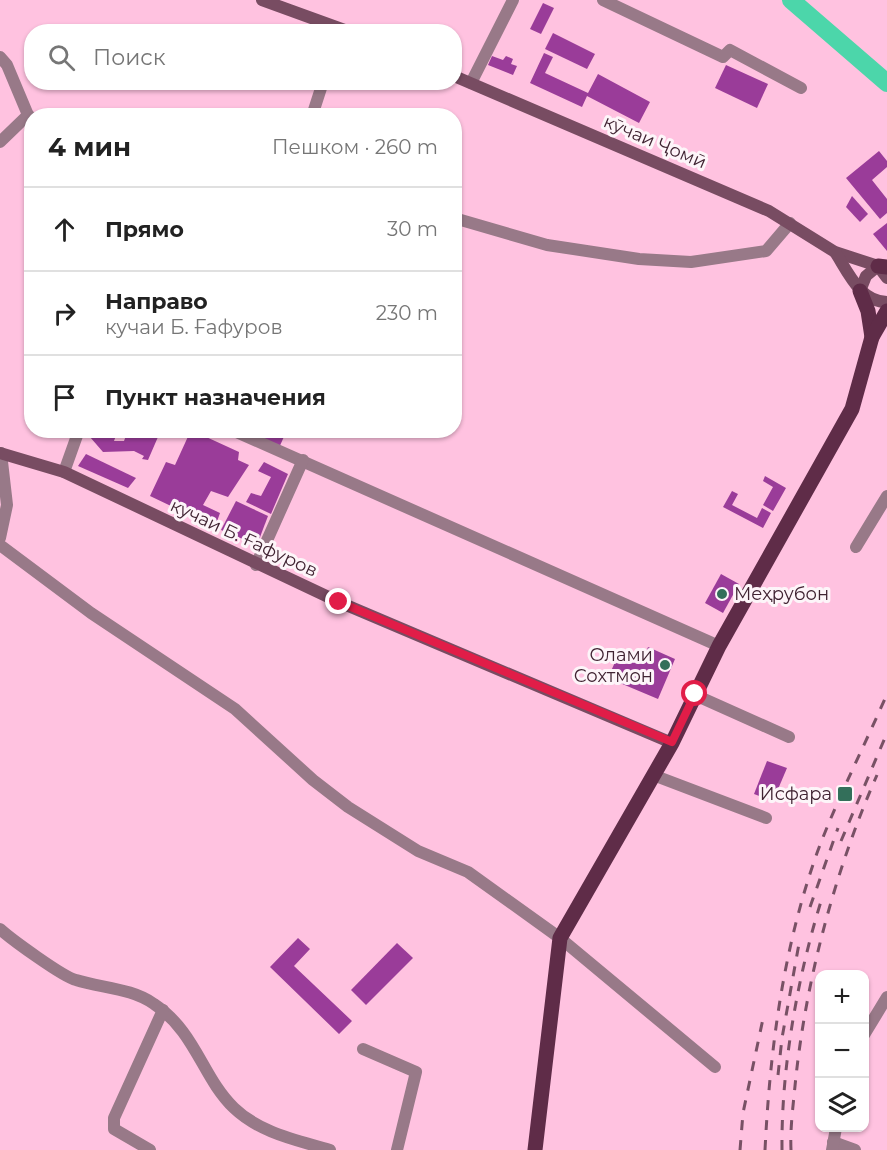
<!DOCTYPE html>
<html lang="ru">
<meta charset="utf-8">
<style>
:root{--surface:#fff;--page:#f2f2f2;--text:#222;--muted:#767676;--line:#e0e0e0}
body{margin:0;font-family:Montserrat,sans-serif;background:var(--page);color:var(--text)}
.controls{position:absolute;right:18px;bottom:18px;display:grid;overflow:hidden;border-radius:12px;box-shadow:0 2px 4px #0004}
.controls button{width:54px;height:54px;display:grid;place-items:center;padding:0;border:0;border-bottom:2px solid var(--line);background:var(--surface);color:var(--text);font:30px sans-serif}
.stop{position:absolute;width:18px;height:18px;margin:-14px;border:4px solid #e11d48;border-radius:50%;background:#fff}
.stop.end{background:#e11d48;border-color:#fff;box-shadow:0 2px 6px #0008}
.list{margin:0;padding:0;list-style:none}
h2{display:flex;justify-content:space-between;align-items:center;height:78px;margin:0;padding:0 24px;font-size:26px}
h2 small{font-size:20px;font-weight:400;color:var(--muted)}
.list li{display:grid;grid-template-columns:39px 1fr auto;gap:18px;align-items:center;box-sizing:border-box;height:84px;padding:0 24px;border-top:2px solid var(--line)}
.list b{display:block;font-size:22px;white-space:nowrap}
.list p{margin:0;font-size:20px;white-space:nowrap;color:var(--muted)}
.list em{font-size:20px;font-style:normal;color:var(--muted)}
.icon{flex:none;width:33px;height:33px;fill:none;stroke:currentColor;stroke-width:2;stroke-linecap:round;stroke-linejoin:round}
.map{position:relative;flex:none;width:887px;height:1150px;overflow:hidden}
.search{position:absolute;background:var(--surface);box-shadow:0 2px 4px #0004;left:24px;top:24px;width:438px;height:66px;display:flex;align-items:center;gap:15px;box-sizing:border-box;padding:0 21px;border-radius:24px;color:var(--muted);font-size:22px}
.panel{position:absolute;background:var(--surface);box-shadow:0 2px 4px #0004;left:24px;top:108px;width:438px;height:330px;border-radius:24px}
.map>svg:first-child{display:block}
</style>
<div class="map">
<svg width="887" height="1150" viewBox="0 0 887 1150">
<rect width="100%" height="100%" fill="#ffc2e0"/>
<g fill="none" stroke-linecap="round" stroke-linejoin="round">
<path stroke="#4cd6aa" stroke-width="18" d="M791,0L887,83"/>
</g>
<g fill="#9a3c99">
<path d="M543,3L554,8L541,34L530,29Z"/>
<path d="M553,33L595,54L587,69L545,49Z"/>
<path d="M544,53L553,57L545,73L588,93L598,74L650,102L639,123L587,96L582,107L530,83Z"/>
<path d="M492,56L503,60L506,56L513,59L511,64L517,66L513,75L488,65Z"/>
<path d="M726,65L768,84L757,108L715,88Z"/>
<path d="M879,151L887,161V167L872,180L887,199V213L880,219L846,178Z"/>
<path d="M852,196L868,214L860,222L846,207Z"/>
<path d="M887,223V251L873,234Z"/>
<path d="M93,430H118L114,441H124L128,430H161L148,460L142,459L144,456L134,451L103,452L90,437Z"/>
<path d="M165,430H176L172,438L162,436Z"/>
<path d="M191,430L239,452L238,460L249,465L228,497L211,491L203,505L220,513L215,527L150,496L166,462L175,465Z"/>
<path d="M241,430H287L278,450Z"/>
<path d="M86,454L136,478L128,488L78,466Z"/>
<path d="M264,462L288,474L271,514L246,502L251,493L261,496L271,477L258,471Z"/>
<path d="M765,476L786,488L773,511L763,505L773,487L763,481Z"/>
<path d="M732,491L738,494L732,505L757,518L762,508L771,513L763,528L723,507Z"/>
<path d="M236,501L268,516L257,545L221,530Z"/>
<path d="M721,574L739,584L723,613L705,603Z"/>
<path d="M648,647L675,659L658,699L608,678L619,653L642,663Z"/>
<path d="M767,761L787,768L773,801L754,794Z"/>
<path d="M298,938L310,949L294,966L352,1021L339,1034L270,967Z"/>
<path d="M397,943L413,958L366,1005L351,990Z"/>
</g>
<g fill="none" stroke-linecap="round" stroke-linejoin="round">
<g stroke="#987988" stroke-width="12">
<path d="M603,0L723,57L730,50L801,88"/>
<path d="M0,57L7,65L28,115"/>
<path d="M471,83L513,0"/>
<path d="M312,116L323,82"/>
<path d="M0,142L28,115L32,118"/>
<path d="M454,218L547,245L639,259L691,262L766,251L790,223"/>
<path d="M232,430L719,646"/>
<path d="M64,472L79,430"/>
<path d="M0,538L7,505L1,453"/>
<path d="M0,545L91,613L235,709L313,780L348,807L418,851L468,872L560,938L715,1067"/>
<path d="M856,547L887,496"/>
<path d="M256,565L303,460"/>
<path d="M695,695L789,737"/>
<path d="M653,775L766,818"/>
<path d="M0,929C11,939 63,977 76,980C101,988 132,988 154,1004C196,1032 202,1077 234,1108C260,1133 297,1140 330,1150"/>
<path d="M864,1035L887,997"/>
<path d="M363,1049L416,1072L397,1150"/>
<path d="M833,1142L855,1150"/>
<path d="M150,1150L114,1129V1118L163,1010"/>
<path d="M832,1150L836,1128"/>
</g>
<g stroke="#784c62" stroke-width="12">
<path d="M262,0L350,32"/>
<path d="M454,76L769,211L835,252L878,266L887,278"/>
<path d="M835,252C848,272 860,302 887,302"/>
<path d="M860,291L866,276L878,266"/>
<path d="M0,453L64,472L339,602L672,743"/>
</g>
<g stroke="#5f2c48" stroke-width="15">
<path d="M878,266L887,267"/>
<path d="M860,291L868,311L872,337"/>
<path d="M535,1150L560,938L672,743L719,646L852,409L872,337L887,311"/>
</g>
<g stroke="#785165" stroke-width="3" stroke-dasharray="10 10" stroke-linecap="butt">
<path d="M841,841L887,733"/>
<path d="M810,907L838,828"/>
<path d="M778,1075L782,1038L800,938"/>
<path d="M740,1150L743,1113L764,1014"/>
<path d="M765,1150C770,1049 783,949 817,853C837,799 864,747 887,694"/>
<path d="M782,1150C781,1068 798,973 823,895"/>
<path d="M791,1150C790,1129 793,1107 795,1086C805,983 835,870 877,775"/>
</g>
</g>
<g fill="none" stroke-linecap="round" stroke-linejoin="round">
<path stroke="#e11d48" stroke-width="8" d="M339,602L672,742L695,694"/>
</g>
<g fill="#336f5a" stroke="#fdf5f9" stroke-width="2">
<circle cx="722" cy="594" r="6"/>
<circle cx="665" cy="665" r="6"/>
<rect x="837" y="786" width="16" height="16" rx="3"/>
</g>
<g text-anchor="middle" stroke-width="6" stroke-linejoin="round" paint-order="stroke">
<g font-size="18" fill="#402332" stroke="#fdf5f9">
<text transform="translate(655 142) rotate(23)" y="6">кӯчаи Ҷомӣ</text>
<text transform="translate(244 538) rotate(25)" y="6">кучаи Б. Ғафуров</text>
</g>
<g font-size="18" fill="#402332" stroke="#fdf5f9" text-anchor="end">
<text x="734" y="600" text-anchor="start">Меҳрубон</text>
<text x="653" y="661">Олами<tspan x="653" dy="21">Сохтмон</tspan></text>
<text x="832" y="800">Исфара</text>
</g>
</g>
</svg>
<div class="controls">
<button>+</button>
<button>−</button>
<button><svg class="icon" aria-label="layers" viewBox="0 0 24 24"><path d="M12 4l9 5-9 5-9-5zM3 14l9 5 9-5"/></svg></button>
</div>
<div class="stop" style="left:695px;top:694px"></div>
<div class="stop end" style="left:339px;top:602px"></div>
<div class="search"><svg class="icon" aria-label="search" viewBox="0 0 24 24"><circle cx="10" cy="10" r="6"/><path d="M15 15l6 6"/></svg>Поиск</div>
<section class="panel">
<h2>4 мин<small>Пешком · 260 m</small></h2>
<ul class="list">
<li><svg class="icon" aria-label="ahead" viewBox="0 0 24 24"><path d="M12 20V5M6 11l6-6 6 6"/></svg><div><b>Прямо</b></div><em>30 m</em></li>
<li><svg class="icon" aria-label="right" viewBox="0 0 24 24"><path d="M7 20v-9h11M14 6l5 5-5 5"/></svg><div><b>Направо</b><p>кучаи Б. Ғафуров</p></div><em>230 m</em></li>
<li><svg class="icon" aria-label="arrive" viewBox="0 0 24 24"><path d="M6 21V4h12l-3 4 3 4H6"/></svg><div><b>Пункт назначения</b></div></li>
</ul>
</section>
</div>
